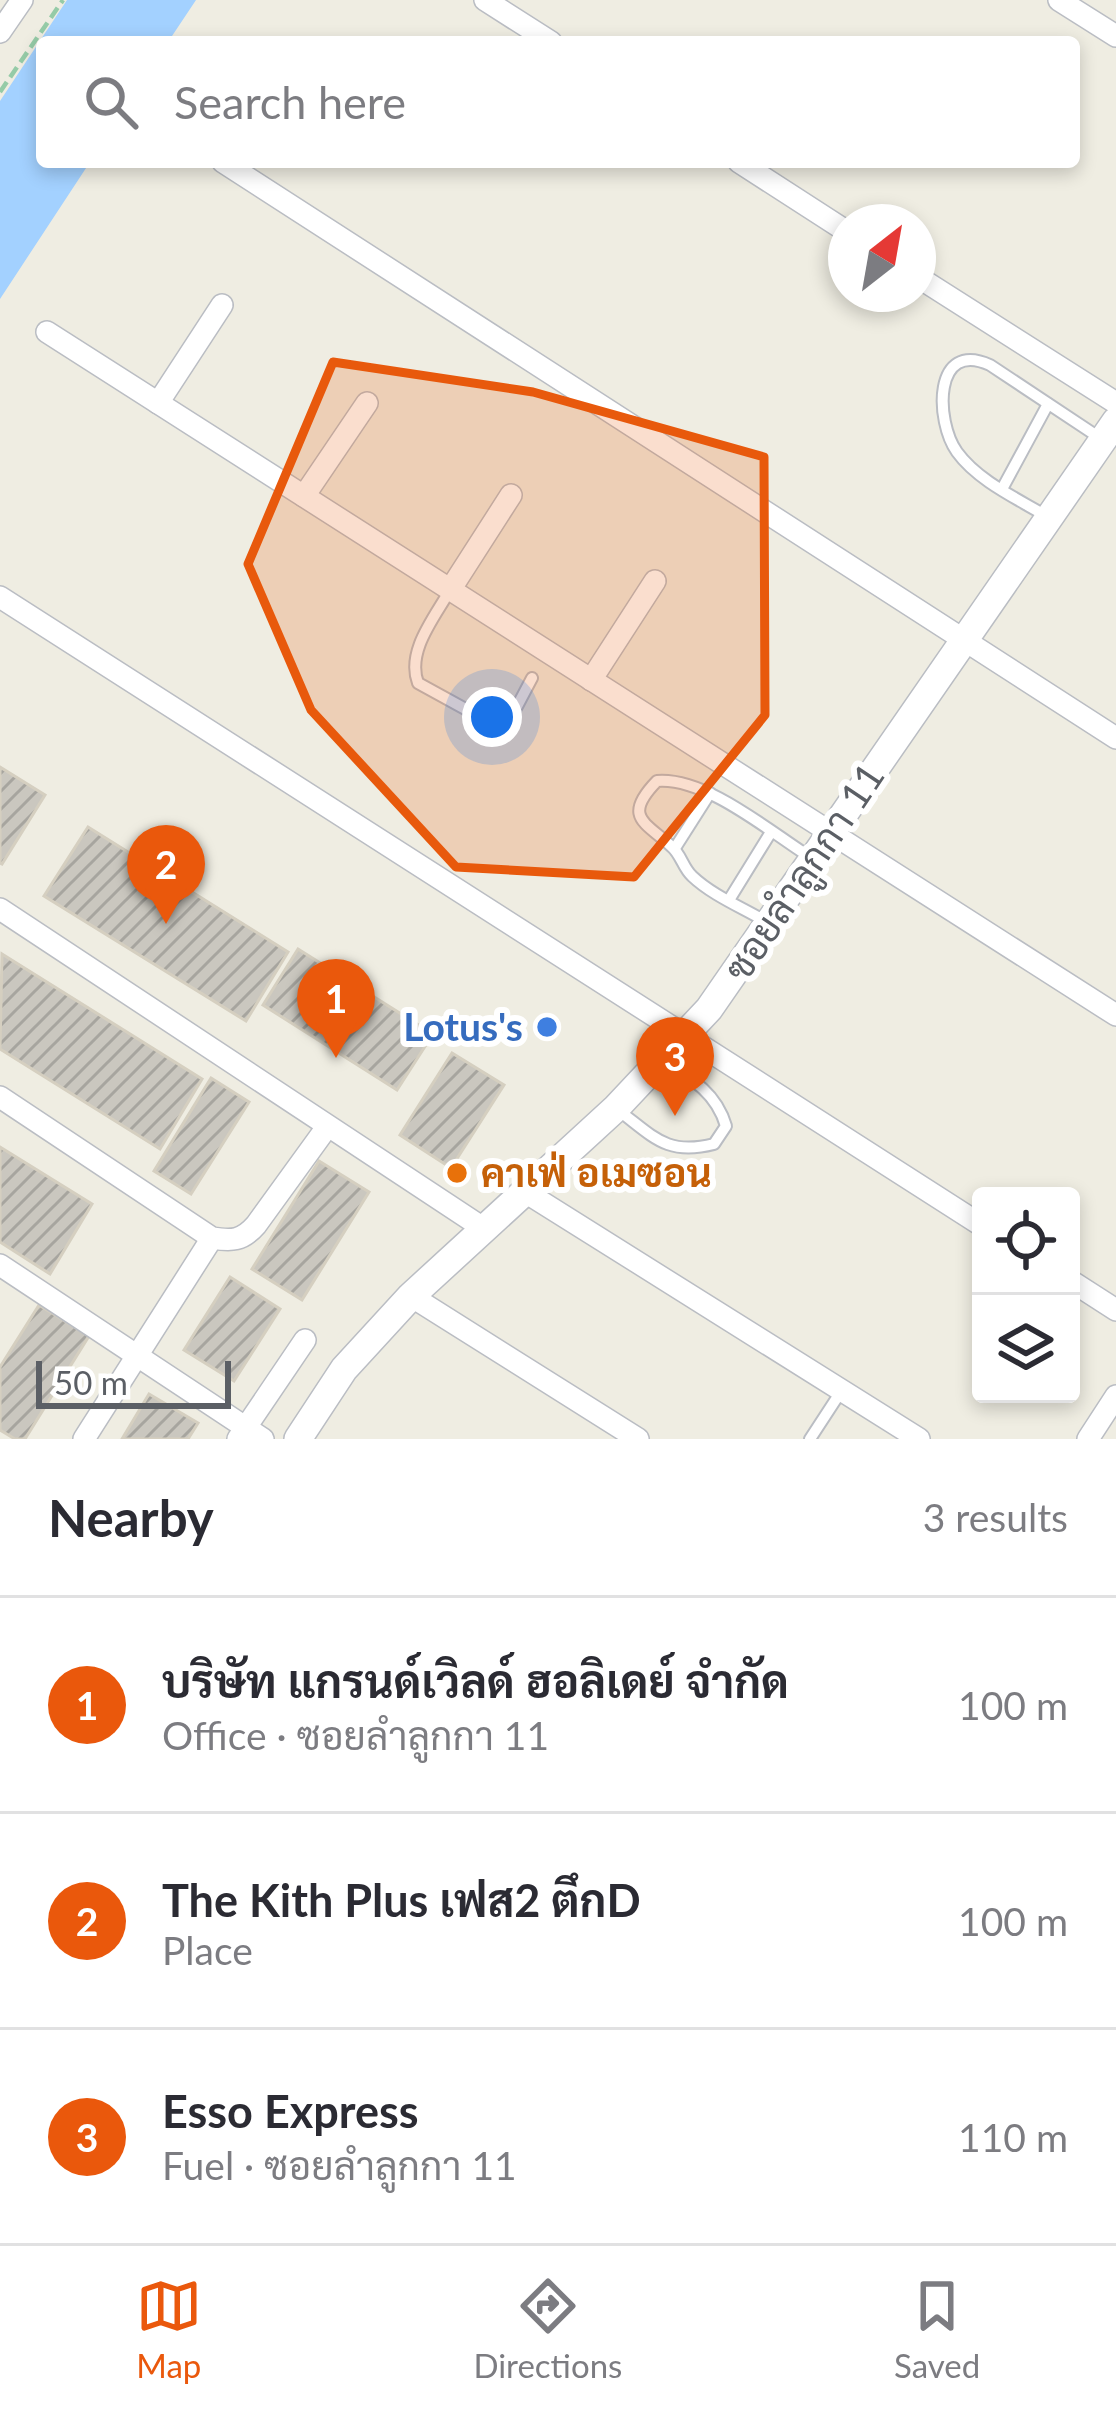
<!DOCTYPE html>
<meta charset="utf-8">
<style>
:root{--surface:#fff;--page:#f2f2f3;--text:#2b2b33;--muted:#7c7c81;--line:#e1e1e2;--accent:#ea580c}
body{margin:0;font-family:Lato,Sarabun,sans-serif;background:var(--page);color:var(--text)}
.controls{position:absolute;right:36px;bottom:36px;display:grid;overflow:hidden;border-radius:12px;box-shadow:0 6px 18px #0003}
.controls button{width:108px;height:108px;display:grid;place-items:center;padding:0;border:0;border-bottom:3px solid var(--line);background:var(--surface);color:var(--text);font:60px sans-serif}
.compass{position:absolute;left:828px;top:204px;width:108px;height:108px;border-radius:50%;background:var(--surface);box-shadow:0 6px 18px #0003;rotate:31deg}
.scale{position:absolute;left:36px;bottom:30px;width:195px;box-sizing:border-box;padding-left:12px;border:6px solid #5b5f65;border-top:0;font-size:33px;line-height:42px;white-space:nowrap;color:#5b5f65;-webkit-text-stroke:9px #fff;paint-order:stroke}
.you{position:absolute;left:492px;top:717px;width:42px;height:42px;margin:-30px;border:9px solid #fff;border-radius:50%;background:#1a73e8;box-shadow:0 0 0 18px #1a73e833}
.badge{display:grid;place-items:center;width:78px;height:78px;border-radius:50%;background:var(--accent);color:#fff;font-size:39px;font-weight:700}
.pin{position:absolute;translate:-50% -99px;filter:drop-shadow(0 3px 6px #0008)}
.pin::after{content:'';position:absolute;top:63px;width:42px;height:36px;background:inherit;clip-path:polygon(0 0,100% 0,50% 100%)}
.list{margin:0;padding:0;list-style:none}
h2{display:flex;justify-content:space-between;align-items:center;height:156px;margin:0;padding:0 48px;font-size:51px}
h2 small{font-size:39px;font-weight:400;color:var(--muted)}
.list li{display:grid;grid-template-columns:78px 1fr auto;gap:36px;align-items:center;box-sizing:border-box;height:216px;padding:0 48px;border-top:3px solid var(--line)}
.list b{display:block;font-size:45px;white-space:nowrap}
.list p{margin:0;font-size:39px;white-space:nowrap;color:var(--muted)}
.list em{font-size:39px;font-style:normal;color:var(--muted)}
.icon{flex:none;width:66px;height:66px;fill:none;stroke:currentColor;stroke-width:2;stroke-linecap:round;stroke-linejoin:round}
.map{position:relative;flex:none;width:1116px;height:1439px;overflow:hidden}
.search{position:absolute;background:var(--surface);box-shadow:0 6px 18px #0003;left:36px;right:36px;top:36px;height:132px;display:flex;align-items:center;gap:30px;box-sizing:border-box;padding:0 42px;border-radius:12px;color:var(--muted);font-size:45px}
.sheet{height:804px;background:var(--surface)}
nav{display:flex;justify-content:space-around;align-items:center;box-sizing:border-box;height:168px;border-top:3px solid var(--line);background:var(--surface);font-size:33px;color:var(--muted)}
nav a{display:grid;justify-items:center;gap:6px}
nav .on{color:var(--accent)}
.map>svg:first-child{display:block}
</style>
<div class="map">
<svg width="1116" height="1439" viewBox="0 0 1116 1439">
<defs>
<pattern id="building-hatch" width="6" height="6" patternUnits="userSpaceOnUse" patternTransform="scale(3)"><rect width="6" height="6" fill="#cac7bf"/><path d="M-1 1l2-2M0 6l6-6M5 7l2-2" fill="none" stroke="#a7a59f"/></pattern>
</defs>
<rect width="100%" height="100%" fill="#efede2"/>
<path fill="#a3d1ff" d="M67,0H196L168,42H42V162H90L0,299V101Z"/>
<g fill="url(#building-hatch)" stroke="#d5cfc0" stroke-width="3">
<path d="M0,767L45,795L2,864L0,863Z"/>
<path d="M88,827L288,952L246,1021L44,896Z"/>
<path d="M298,949L433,1034L397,1090L263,1005Z"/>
<path d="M2,954L202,1079L160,1149L0,1049Z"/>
<path d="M452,1053L504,1085L451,1168L400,1135Z"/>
<path d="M211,1078L249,1102L191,1194L154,1171Z"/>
<path d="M0,1147L92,1204L50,1274L0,1242Z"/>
<path d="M319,1161L369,1192L302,1300L252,1269Z"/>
<path d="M230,1277L280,1309L234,1381L184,1350Z"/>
<path d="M39,1305L89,1336L25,1439H15L0,1430V1367Z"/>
<path d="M149,1394L198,1423L188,1439H122Z"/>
</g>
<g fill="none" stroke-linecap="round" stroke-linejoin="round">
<defs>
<g id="service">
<path d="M1002,489L1048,404"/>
<path d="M1048,517C1018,499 978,481 957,452C935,421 933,339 990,365L1100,438"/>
<path d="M450,590C435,617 406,651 418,683L500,728L513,714L532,678"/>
<path d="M675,848L710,793"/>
<path d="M729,900L771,832"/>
<path d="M765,921C741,907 712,895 692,876C683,868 681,854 671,846C645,822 622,817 657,781C706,777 770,832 810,857"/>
<path d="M618,1110C654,1137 667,1156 714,1144L726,1126C716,1092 692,1079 662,1061"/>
<path d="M810,1439L842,1390"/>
</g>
<g id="minor">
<path d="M485,0L551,42"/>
<path d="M1059,0L1116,36"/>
<path d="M0,32L22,0"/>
<path d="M223,162L1116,738"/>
<path d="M739,162L846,231"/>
<path d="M918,277L1116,403"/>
<path d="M47,332L1116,1015"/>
<path d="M158,403L222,305"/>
<path d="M304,496L367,403"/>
<path d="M450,590L511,495"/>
<path d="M0,597L981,1225"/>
<path d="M591,680L655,581"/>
<path d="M0,909L486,1230"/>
<path d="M0,1097L212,1238C232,1241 242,1241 256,1225L327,1127"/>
<path d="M527,1193L919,1439"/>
<path d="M0,1265L263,1439"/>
<path d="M1071,1281L1116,1310"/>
<path d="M411,1296L638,1439"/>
<path d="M84,1439L212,1238"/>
<path d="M238,1439L305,1340"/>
<path d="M1088,1439L1116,1396"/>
</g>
<path id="tertiary" d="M298,1439L344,1369L411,1296L616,1108L709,1009L1116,421"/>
</defs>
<use href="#service" stroke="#babdc3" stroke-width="14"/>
<use href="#minor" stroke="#babdc3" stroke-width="24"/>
<use href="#tertiary" stroke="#babdc3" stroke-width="30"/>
<path stroke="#95cba7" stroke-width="4.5" stroke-dasharray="12 6" stroke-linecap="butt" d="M0,92L63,0"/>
<use href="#service" stroke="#fff" stroke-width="10"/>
<use href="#minor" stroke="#fff" stroke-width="21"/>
<use href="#tertiary" stroke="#fff" stroke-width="27"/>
</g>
<path fill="#e8590c" fill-opacity="0.2" stroke="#e8590c" stroke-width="9" stroke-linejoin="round" d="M333,362L533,392L764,457L765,715L634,877L456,867L311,710L248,564Z"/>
<circle fill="#3f7fe0" stroke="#fff" stroke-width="4.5" cx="547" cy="1027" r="12"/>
<circle fill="#e8710a" stroke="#fff" stroke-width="4.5" cx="457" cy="1173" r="12"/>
<g text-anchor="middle" stroke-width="12" stroke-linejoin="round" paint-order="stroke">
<g font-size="39" fill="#5b5f65" stroke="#fff">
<text transform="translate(804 872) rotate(-56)" y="14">ซอยลำลูกกา 11</text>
</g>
<g font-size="39" font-weight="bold" fill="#366cbe" stroke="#fff" text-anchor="end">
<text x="523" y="1041">Lotus's</text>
</g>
<g font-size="39" font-weight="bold" fill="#c56008" stroke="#fff" text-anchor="start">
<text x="481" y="1187">คาเฟ่ อเมซอน</text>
</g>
</g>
</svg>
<div class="controls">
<button><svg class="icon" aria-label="locate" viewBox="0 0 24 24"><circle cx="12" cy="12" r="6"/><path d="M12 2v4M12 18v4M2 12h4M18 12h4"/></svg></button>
<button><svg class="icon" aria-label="layers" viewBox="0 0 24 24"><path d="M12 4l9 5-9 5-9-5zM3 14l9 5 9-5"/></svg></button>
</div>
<svg class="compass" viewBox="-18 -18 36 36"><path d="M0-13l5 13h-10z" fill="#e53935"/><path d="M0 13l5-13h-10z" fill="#7c7c81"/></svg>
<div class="scale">50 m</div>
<div class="you"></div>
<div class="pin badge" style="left:336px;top:1058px">1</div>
<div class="pin badge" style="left:166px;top:924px">2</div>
<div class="pin badge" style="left:675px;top:1116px">3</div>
<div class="search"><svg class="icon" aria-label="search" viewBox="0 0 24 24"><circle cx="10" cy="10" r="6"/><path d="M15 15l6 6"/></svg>Search here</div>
</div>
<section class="sheet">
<h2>Nearby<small>3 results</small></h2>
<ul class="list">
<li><span class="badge">1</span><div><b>บริษัท แกรนด์เวิลด์ ฮอลิเดย์ จำกัด</b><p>Office · ซอยลำลูกกา 11</p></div><em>100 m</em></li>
<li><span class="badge">2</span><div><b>The Kith Plus เฟส2 ตึกD</b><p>Place</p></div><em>100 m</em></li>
<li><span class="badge">3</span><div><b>Esso Express</b><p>Fuel · ซอยลำลูกกา 11</p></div><em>110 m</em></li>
</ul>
</section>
<nav>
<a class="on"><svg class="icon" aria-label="map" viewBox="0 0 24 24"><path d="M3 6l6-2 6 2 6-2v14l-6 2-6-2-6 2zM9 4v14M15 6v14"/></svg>Map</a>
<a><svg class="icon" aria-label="directions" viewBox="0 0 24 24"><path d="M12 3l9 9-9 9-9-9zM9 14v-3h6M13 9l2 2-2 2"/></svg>Directions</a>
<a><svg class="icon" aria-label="saved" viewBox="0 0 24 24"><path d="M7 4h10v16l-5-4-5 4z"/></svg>Saved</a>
</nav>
